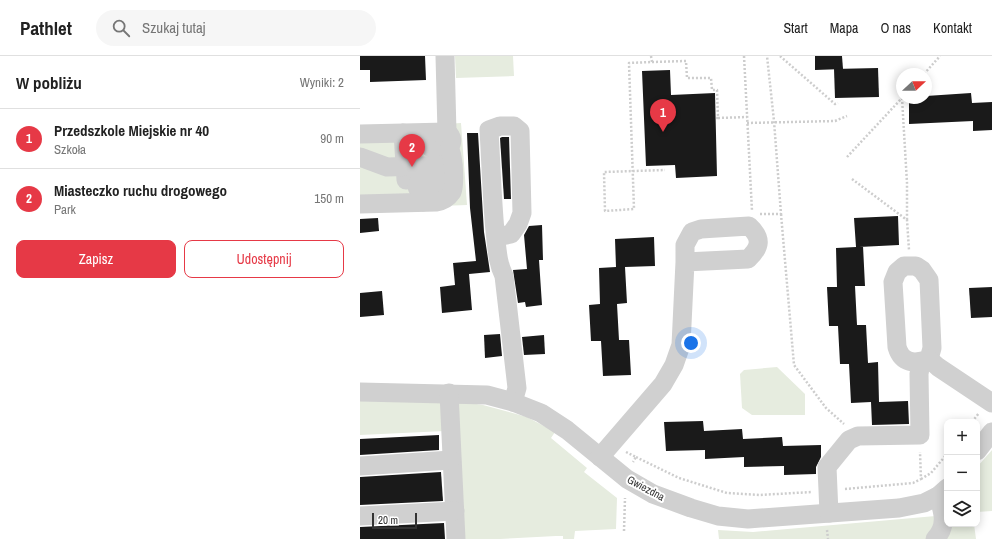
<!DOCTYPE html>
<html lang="pl">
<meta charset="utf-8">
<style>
:root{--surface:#fff;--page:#f6f6f6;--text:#222;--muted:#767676;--line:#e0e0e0;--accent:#e63946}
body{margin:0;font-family:"Archivo Narrow",sans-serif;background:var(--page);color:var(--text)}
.controls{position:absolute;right:12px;bottom:12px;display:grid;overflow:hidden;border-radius:8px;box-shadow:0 2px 10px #0003}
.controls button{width:36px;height:36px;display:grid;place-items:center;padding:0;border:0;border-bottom:1px solid var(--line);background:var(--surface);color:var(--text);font:20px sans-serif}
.compass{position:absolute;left:536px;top:12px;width:36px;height:36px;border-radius:50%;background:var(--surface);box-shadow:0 2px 10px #0003;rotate:68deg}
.scale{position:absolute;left:12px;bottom:10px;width:45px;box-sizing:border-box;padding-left:4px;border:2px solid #333;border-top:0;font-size:11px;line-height:14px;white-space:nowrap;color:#333;-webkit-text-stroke:3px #fff;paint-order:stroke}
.you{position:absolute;left:331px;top:287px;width:14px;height:14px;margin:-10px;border:3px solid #fff;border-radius:50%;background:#1a73e8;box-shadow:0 0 0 6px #1a73e833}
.badge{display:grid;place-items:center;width:26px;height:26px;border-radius:50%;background:var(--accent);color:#fff;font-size:13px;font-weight:700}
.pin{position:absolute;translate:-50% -33px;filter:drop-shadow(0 1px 2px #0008)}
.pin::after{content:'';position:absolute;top:21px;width:14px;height:12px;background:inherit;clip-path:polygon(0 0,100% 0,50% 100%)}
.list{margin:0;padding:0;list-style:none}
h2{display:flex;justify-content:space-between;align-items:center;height:52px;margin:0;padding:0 16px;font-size:17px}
h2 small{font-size:13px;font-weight:400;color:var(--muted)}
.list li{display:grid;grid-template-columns:26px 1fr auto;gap:12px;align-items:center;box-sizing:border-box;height:60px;padding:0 16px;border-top:1px solid var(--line)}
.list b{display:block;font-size:15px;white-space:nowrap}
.list p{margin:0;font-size:13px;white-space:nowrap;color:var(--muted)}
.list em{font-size:13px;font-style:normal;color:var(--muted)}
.actions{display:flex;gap:8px;padding:12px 16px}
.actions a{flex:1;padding:9px 0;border:1px solid var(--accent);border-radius:8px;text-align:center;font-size:14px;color:var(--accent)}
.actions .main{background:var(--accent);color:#fff}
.icon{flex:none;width:22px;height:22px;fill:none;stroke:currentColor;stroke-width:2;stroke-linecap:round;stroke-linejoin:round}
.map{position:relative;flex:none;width:632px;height:483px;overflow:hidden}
header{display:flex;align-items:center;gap:24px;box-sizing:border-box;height:56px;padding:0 20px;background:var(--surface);border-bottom:1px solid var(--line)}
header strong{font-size:19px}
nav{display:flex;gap:22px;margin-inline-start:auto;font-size:14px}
.search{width:280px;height:36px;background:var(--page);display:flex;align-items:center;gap:10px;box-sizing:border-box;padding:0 14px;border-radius:22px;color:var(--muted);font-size:15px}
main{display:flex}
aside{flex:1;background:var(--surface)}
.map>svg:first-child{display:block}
</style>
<header>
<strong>Pathlet</strong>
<div class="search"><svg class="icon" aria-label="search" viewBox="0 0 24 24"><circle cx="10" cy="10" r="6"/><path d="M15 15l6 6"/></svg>Szukaj tutaj</div>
<nav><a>Start</a><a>Mapa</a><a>O nas</a><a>Kontakt</a></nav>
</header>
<main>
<aside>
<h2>W pobliżu<small>Wyniki: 2</small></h2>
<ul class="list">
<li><span class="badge">1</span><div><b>Przedszkole Miejskie nr 40</b><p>Szkoła</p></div><em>90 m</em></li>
<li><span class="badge">2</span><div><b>Miasteczko ruchu drogowego</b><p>Park</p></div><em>150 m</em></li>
</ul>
<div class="actions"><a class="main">Zapisz</a><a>Udostępnij</a></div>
</aside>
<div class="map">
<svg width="632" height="483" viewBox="0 0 632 483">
<rect width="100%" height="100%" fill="#fff"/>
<g fill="#e6ecdf">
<path d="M95,0H153L154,20L96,22Z"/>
<path d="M101,67L107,149L0,153V73Z"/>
<path d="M417,311L445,338V359H392L382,352L380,318L384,314Z"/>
<path d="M0,345L103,346L123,349L167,361L195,376L191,382L227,412L224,416L257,442L256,473L215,475L214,483H203V480H196L140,483H93L85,375L0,379Z"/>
<path d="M632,394V455L617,456V411Z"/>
<path d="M587,459V468H614L616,483H359L358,474L393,476Z"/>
</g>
<g fill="#1a1a1a">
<path d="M0,0H65L66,24L10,26V14H0Z"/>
<path d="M455,0H482L483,13L455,14Z"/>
<path d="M518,12L519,41L475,42L474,13Z"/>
<path d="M310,14L311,39L355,37L357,120L316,122L315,109L286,110L282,15Z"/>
<path d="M611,37L612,47L632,46V74L613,75V65L549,68V42H566V40Z"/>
<path d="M107,77H118L124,176L130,216L109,218L112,254L82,257L80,231L95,229L93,207L116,205L110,152Z"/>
<path d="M142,81H149L151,143H144L140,82Z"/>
<path d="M538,160L539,189L499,191L503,190L505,230H495L497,269H506L508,307L518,306L519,346L548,345L549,368L512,369L511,346L491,347L489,308H480L478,270H469L467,231H477L476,192L496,191L494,162Z"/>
<path d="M18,162L19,175L0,177V163Z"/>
<path d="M182,169L183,204H179L182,249L166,251L165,246L158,247L153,214L167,213L164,179L169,170Z"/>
<path d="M294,181L295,210L265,211L267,247L257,248L259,284H269L271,319L243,320L241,285H231L229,249L240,248L239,212L256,211L255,183Z"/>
<path d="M632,231V261L611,262L609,232Z"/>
<path d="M22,235L24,259L0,261V237Z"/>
<path d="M140,278L142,300L125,302L124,279Z"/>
<path d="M184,279L185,298L164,299L162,281Z"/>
<path d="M343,365L344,375L382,373L383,383L422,381L423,390L461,389V401L456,411V418L424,419V410L384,411V401L345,403V394L306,395L304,366Z"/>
<path d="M79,379V394L0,399V383Z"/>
<path d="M81,416L83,445L0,449V421Z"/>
<path d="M84,467L85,483H0V471Z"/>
</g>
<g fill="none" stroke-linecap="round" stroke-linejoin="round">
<g stroke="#cdcdcd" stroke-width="2.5" stroke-dasharray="2 2" stroke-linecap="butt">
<path d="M291,0L292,6L269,7L274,153L245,155L244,116L305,114"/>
<path d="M384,0L392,155"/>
<path d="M420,0L475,48L478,47"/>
<path d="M292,6L326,5L327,22H351L352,34H357L358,62H355"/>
<path d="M564,18L580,0"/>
<path d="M542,42L547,127V164"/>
<path d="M358,62L387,61"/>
<path d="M387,67L475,65L487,60"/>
<path d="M487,101L542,42"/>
<path d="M492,123L547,164L549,194"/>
<path d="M400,158H421L414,65L407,0"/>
<path d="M421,158L434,309L466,352L484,368"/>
<path d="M612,366L619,357"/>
<path d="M266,396L276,401L273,406"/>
<path d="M276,401L319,422L367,437L399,439L452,436"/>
<path d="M561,423L571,417L587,398"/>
<path d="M485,433L553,427L561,423L560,396"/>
<path d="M467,474L468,483"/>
<path d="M264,475L265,442"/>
</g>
<g stroke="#d0d0d0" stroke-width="19">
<path d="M85,0L87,76"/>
<path d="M43,77L46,124"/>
<path d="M66,77L67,86L71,92H89"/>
<path d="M0,78L87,76C93,81 93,86 89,92"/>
<path d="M0,101L27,111L93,109"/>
<path d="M63,136C69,133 71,126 75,121L79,120L82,121L84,128C77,135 71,127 63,125L58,127L57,131L59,135L63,136V146"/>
<path d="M0,148L76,146C83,145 88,142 92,136C95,128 94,99 89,92"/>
<path d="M136,181L151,178L158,168L162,157L160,75L154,70H140L129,74C131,108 132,142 135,175C137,191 137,206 144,220L157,332L153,346"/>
<path d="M544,210H556L562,214L569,224L572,292L569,303C555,308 542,308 537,291L533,226L537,216Z"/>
<path d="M569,303L578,311L632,347"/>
<path d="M0,336L127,339L153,346L181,357L207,374L267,423L293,438L331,452L358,460L388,463L539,452L564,447L578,440L587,432"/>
<path d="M89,337L96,483"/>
<path d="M617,395L632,376"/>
<path d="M240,401L303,328L314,309L321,289L325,206V189L332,176L341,173L389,170C402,182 401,191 388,203L325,206"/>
<path d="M0,410L91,404"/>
<path d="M469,457L467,411L489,384L498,380L560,379L559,318L561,306"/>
<path d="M0,460L95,455"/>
<path d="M575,483C588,470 583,455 578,440"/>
</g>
</g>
<g text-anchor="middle" stroke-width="4" stroke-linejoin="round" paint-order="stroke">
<g font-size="11" fill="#333" stroke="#fff">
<text transform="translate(286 432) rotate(28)" y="4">Gwiezdna</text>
</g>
</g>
</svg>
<div class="controls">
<button>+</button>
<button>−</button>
<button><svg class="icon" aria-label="layers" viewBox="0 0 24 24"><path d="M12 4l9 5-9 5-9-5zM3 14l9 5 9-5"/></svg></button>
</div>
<svg class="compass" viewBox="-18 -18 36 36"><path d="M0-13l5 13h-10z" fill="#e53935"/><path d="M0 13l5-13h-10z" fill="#767676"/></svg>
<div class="scale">20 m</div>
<div class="you"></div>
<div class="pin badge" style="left:303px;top:76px">1</div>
<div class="pin badge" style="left:52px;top:111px">2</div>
</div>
</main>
